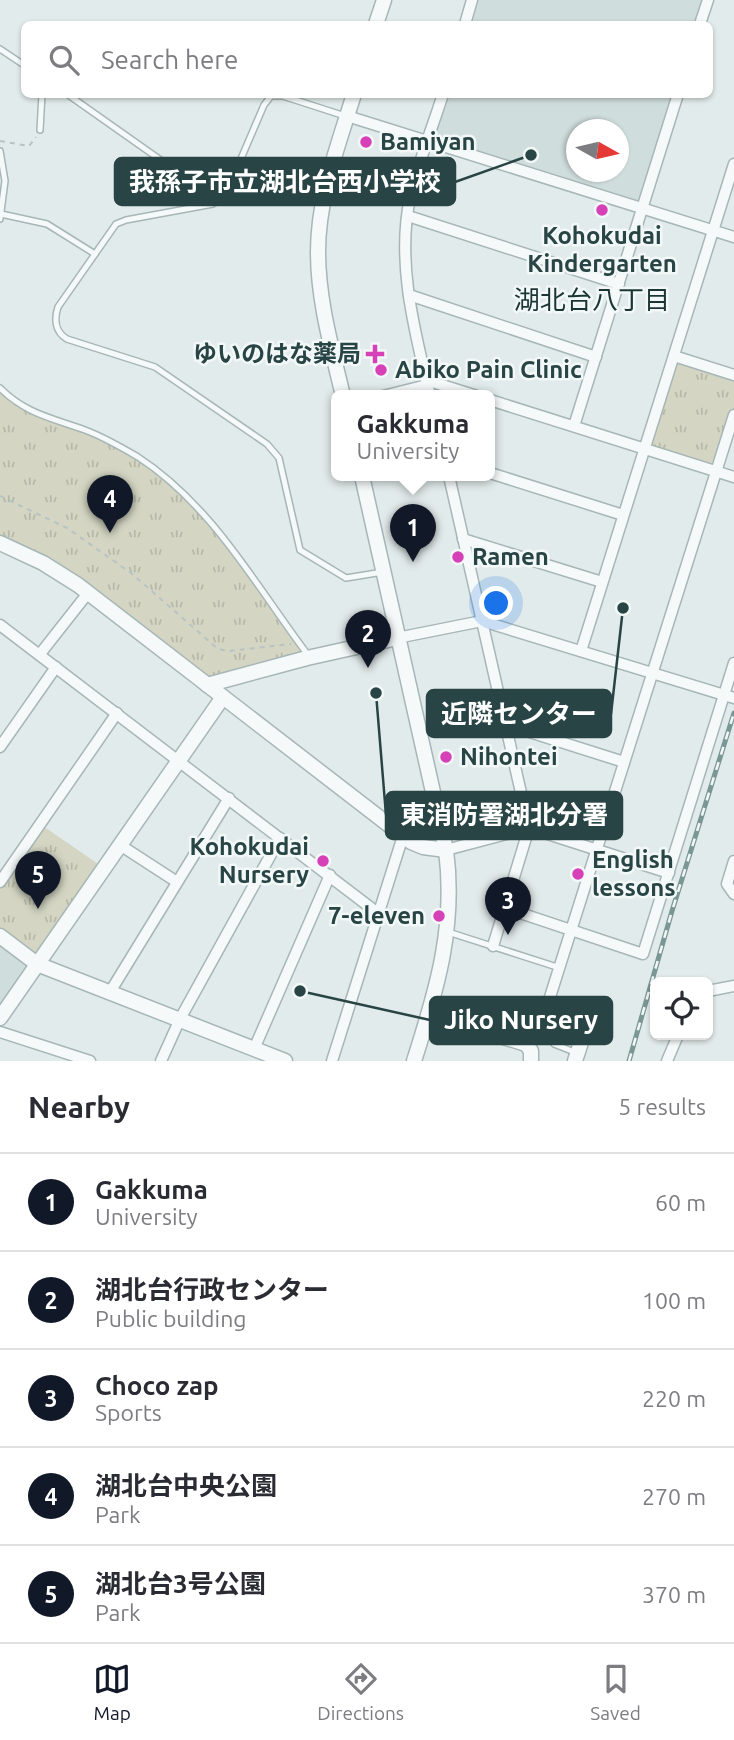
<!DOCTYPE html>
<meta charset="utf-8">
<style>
:root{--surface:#fff;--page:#f7f7f7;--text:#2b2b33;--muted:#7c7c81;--line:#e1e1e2;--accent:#111827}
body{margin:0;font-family:Ubuntu,"Noto Sans JP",sans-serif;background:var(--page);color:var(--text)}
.controls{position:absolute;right:21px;bottom:21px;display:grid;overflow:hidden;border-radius:10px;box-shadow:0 2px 5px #0004}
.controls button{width:63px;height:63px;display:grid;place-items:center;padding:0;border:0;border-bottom:2px solid var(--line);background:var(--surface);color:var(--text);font:35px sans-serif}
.compass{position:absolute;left:566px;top:119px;width:63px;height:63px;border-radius:50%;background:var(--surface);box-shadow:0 2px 5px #0004;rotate:98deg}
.you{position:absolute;left:497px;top:604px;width:24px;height:24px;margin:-18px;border:5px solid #fff;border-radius:50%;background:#1a73e8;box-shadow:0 0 0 10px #1a73e833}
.badge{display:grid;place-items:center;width:46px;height:46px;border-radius:50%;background:var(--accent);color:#fff;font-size:23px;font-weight:700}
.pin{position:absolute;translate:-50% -58px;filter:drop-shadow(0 2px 4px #0008)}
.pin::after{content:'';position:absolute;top:37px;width:24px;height:21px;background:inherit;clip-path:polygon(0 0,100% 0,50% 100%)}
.popup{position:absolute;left:331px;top:390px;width:164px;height:91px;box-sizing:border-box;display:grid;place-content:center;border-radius:10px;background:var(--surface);filter:drop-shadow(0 2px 5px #0005);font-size:23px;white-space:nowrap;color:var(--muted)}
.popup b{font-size:26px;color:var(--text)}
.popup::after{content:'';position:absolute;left:50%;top:100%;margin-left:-14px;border:14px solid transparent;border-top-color:var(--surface)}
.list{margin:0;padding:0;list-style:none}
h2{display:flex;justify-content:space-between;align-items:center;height:91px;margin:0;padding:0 28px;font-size:30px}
h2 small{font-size:23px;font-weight:400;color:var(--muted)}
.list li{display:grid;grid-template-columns:46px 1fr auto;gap:21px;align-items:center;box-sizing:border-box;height:98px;padding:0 28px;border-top:2px solid var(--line)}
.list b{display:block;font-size:26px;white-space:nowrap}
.list p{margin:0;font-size:23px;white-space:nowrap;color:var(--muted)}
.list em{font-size:23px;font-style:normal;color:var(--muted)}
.icon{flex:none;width:38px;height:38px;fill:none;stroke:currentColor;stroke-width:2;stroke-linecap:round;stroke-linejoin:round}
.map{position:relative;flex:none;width:734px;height:1061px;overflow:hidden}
.search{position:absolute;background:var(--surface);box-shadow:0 2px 5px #0004;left:21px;right:21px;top:21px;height:77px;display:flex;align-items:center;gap:18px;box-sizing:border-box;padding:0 24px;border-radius:10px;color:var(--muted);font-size:26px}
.sheet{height:581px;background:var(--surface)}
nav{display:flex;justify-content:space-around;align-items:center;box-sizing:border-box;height:98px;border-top:2px solid var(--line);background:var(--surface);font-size:19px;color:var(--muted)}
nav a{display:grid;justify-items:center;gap:4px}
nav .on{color:var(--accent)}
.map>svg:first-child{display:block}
</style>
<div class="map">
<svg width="734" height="1061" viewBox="0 0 734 1061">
<defs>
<pattern id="park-tufts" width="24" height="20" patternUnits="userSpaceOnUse" patternTransform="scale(1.75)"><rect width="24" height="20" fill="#d4d6c3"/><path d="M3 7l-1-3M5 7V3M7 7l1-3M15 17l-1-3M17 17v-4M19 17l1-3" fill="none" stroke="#b6b9a9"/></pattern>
</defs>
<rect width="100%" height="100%" fill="#e2ebeb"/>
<g fill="#d0dddd" fill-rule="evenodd">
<path d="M477,0H702L694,24H469Z"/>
<path d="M447,95H672L638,203L433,139ZM576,130H618V172H576Z"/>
<path d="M0,945L27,966L0,1004Z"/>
</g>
<g fill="url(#park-tufts)">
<path d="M674,356L734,375V415L716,471L645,448Z"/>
<path d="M0,388L18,404L85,430L139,458L198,507L310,657L207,685L78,585L0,543Z"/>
<path d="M40,824L104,868L37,964L0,936V882Z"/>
</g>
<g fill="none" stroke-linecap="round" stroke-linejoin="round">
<defs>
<g id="service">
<path d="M0,49L24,65"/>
<path d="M67,94L199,187L227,193"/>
<path d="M345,116L283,96H271L264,105L225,196L213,204L126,220L116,224L58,307C54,319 55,332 67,339L155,367L267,444L279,458L300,550L346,578L383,572"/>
<path d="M40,130L42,94"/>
<path d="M0,151L5,181L0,219"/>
<path d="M198,206L199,187"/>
<path d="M1,214L47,224L95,254"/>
<path d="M0,388C26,414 52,418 85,430C104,437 121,447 138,457C212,505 256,586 308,655"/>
<path d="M448,932L560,968"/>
<path d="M577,1053L554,1044C546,1024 558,1014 578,1020"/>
</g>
<g id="minor">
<path d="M465,24L472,0"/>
<path d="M700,24L708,0"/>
<path d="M347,116L734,237"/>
<path d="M408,216L619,284"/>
<path d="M409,295L596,357"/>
<path d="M674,356L734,375"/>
<path d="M426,380L477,396"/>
<path d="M383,396L427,385"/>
<path d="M430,396C415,332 396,263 410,198C418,163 432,129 443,94"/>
<path d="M490,400L734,477"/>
<path d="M574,426L678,94"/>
<path d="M490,473L623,515"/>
<path d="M449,476L529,828L493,946"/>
<path d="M463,539L602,582"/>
<path d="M0,625L379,914"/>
<path d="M397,638L482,621L734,698"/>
<path d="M581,651L734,164"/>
<path d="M40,654L88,593"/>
<path d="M504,724L624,762"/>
<path d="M0,747L56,667"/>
<path d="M120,845L177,882"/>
<path d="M446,850L529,828L669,873"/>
<path d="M734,861L727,884L734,894"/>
<path d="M0,882L117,713"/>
<path d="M505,908L643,954L734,663"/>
<path d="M708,991L734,986"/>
<path d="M110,992L229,798"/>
<path d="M544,1016L734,415"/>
<path d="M0,1032L90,1061"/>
<path d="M254,1049L330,875"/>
<path d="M161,1061L180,1019L280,838"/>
<path d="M332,1061L403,836"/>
<path d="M667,1061L678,1035"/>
</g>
<g id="tertiary">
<path d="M376,24L384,0"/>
<path d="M343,396C332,349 318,301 318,252C318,197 338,146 354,94"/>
<path d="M362,476L446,850C456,926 437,989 414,1061"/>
<path d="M0,543L43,563L78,585L411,842L423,847L446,850"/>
<path d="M207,685L307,658L397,638"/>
<path d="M0,936L37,964L285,1061"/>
<path d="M429,1014L526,1044L531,1051V1061"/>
<path d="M0,1018L223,697"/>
<path d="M521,1042C547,1039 538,1009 559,1006C562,1006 567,1007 570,1008C594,1016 580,1044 575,1061"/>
</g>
</defs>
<use href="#service" stroke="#a7b6b6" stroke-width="8"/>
<use href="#minor" stroke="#a7b6b6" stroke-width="13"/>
<use href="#tertiary" stroke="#a7b6b6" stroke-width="17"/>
<g stroke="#b8c3c3" stroke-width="2" stroke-dasharray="5 5" stroke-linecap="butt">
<path d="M0,141L29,146L36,137"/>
<path d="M0,496L67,528L131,573L218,649L229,651L291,644"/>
</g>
<use href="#service" stroke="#f5f9f9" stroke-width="5"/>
<use href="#minor" stroke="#f5f9f9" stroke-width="10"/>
<use href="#tertiary" stroke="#f5f9f9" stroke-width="14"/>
<defs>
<path id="rail" d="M629,1061L672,911L734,713"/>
</defs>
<use href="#rail" stroke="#7a9695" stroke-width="5"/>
<use href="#rail" stroke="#f2f8f8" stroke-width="2.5" stroke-dasharray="8" stroke-linecap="butt"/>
</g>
<g fill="#d641b8" stroke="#f2f8f8" stroke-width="2.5">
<circle cx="366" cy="142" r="7"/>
<circle cx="602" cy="210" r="7"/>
<path d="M371.5 343.5h7v7h7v7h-7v7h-7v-7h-7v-7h7z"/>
<circle cx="381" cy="370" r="7"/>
<circle cx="458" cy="557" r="7"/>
<circle cx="446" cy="757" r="7"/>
<circle cx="323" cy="861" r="7"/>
<circle cx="578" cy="874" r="7"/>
<circle cx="439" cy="916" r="7"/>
</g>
<g text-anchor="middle" stroke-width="5" stroke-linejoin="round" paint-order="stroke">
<g font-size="24" font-weight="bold" fill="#294444" stroke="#f2f8f8" text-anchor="start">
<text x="380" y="150">Bamiyan</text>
<text x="602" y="244" text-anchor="middle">Kohokudai<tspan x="602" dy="28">Kindergarten</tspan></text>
<text x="361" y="362" text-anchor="end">ゆいのはな薬局</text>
<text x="395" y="378">Abiko Pain Clinic</text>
<text x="472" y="565">Ramen</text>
<text x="460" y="765">Nihontei</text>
<text x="309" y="855" text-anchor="end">Kohokudai<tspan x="309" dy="28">Nursery</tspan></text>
<text x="592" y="868">English<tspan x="592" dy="28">lessons</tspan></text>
<text x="425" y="924" text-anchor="end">7-eleven</text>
</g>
<g font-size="26" fill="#1b3535" stroke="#f2f8f8">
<text x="592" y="309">湖北台八丁目</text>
</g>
</g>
<path fill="none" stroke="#294444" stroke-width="2.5" d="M531 155L455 182M623 608L611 714M376 693L386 815M300 991L430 1020"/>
<g fill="#294444" stroke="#f2f8f8" stroke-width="2.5">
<circle cx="531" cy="155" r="7"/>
<circle cx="623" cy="608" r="7"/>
<circle cx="376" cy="693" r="7"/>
<circle cx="300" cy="991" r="7"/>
</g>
<g fill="#294444" stroke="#294444" stroke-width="2.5">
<rect x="115" y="158" width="340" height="47" rx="7"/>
<rect x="427" y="690" width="184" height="47" rx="7"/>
<rect x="386" y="792" width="236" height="47" rx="7"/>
<rect x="430" y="997" width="182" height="47" rx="7"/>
</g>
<g font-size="26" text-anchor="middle" font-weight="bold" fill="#fff">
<text x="285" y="191">我孫子市立湖北台西小学校</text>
<text x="519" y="723">近隣センター</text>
<text x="504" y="824">東消防署湖北分署</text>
<text x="521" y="1029">Jiko Nursery</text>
</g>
</svg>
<div class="controls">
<button><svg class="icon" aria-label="locate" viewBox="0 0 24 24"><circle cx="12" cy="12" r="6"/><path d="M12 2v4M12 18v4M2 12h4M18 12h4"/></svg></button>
</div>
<svg class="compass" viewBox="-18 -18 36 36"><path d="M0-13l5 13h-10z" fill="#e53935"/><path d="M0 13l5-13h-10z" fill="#7c7c81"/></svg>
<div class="you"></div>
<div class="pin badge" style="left:413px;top:562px">1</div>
<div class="popup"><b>Gakkuma</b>University</div>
<div class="pin badge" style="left:368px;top:668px">2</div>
<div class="pin badge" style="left:508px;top:935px">3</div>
<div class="pin badge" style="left:110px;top:533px">4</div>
<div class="pin badge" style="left:38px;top:909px">5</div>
<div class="search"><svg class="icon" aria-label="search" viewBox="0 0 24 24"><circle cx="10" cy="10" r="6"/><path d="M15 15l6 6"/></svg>Search here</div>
</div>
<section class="sheet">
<h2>Nearby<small>5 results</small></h2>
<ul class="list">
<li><span class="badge">1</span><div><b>Gakkuma</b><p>University</p></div><em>60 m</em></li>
<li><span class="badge">2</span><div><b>湖北台行政センター</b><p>Public building</p></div><em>100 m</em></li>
<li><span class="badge">3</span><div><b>Choco zap</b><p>Sports</p></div><em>220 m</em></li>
<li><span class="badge">4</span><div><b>湖北台中央公園</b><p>Park</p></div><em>270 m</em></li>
<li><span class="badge">5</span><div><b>湖北台3号公園</b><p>Park</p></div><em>370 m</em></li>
</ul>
</section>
<nav>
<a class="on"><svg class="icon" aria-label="map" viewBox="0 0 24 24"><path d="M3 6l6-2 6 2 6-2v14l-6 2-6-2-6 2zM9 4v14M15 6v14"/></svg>Map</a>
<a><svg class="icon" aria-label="directions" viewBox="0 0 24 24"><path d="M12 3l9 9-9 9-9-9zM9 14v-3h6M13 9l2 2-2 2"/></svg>Directions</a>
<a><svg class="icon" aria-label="saved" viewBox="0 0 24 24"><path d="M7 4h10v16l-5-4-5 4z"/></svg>Saved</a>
</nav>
